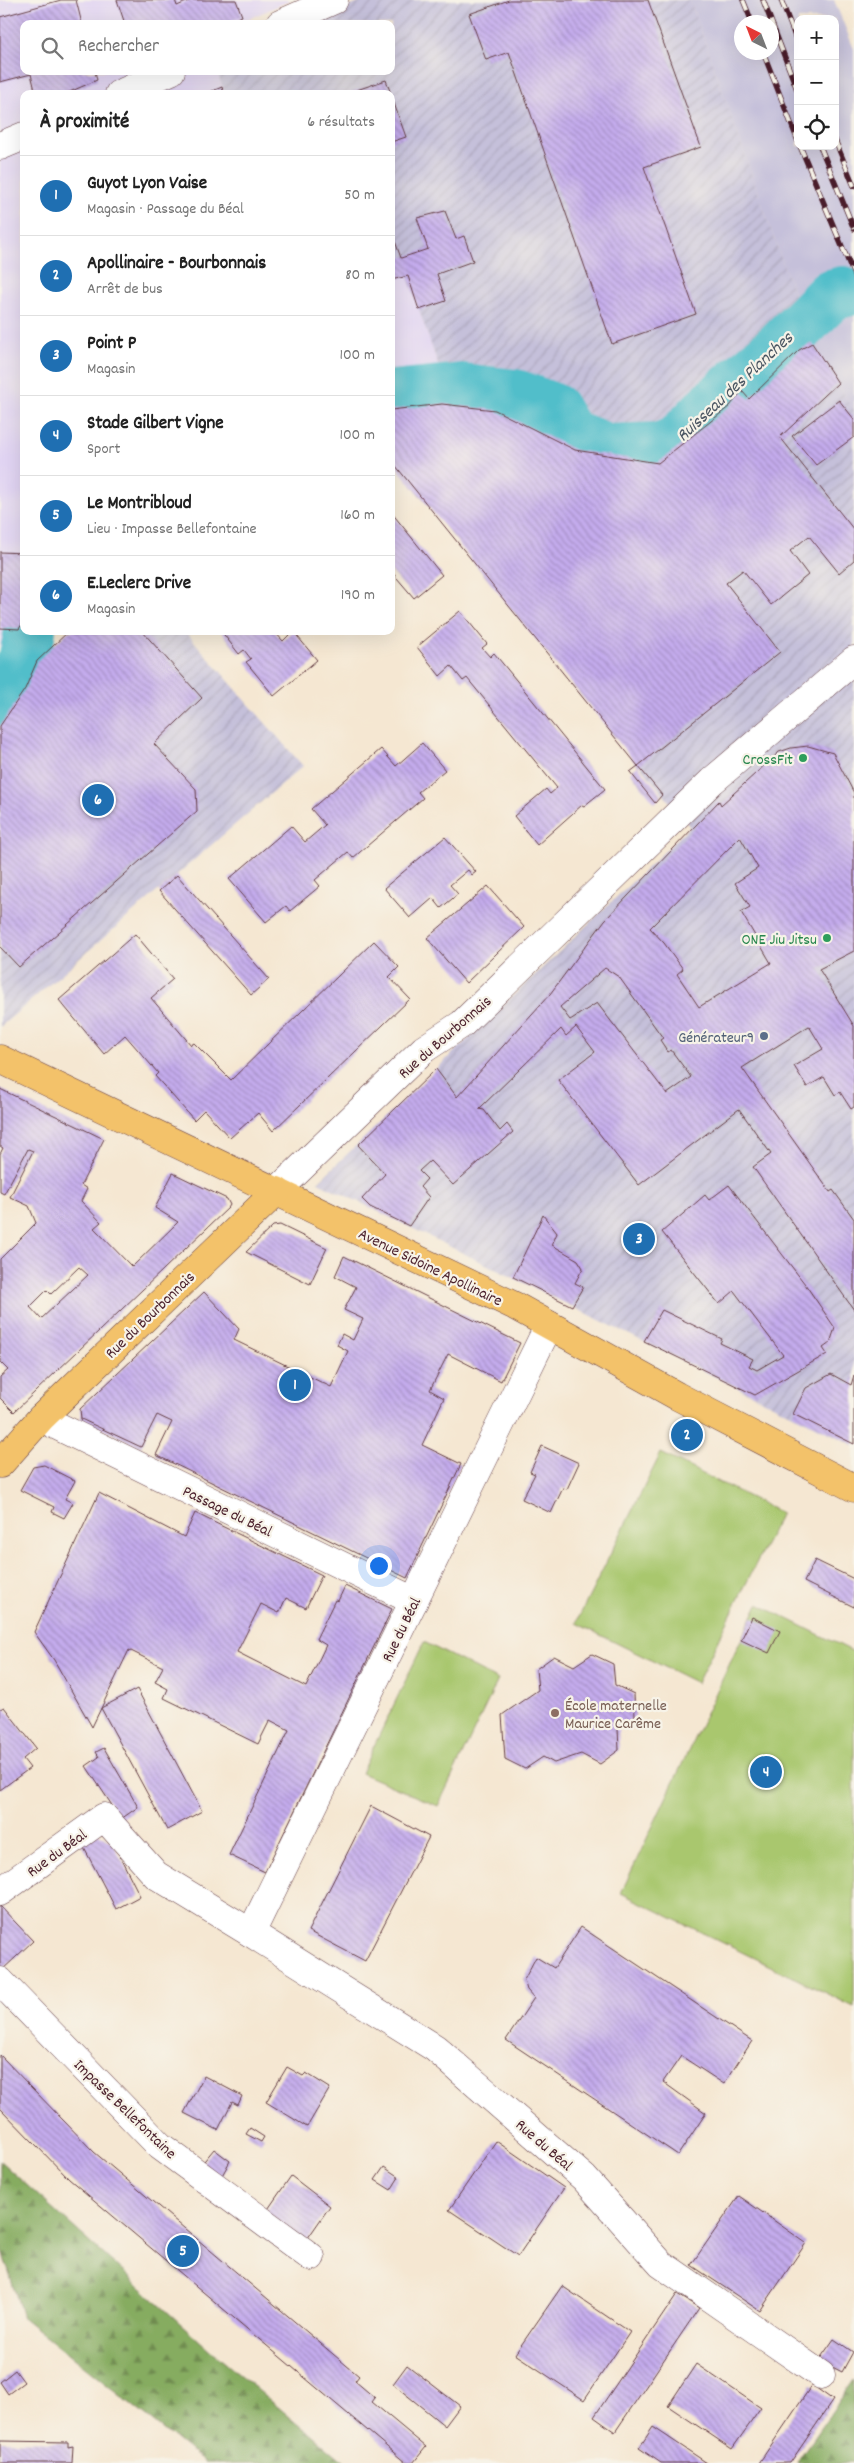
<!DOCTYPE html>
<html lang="fr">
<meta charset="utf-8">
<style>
:root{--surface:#fff;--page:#f6f6f6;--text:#222;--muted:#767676;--line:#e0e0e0;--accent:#1f6fb2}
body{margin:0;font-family:Dekko,sans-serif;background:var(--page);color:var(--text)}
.controls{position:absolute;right:15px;top:15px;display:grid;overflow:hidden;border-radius:10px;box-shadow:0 5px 20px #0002}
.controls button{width:45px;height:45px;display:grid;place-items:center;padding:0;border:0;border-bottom:1px solid var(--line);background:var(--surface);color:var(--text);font:25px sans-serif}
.compass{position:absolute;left:734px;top:15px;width:45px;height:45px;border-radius:50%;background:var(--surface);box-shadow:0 5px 20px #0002;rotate:318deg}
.you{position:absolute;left:378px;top:1565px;width:18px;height:18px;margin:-12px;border:4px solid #fff;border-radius:50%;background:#1a73e8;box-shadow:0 0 0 8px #1a73e833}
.badge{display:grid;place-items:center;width:32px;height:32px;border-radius:50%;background:var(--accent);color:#fff;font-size:16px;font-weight:700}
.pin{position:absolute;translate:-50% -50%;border:2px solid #fff;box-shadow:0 1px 5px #0006}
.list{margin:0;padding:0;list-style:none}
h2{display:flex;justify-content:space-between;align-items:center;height:65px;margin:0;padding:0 20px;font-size:21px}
h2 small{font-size:16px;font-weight:400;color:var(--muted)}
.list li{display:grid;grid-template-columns:32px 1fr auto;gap:15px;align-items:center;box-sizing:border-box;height:80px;padding:0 20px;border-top:1px solid var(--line)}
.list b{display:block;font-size:19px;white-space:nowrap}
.list p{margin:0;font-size:16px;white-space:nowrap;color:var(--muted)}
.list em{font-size:16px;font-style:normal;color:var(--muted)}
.icon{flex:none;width:28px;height:28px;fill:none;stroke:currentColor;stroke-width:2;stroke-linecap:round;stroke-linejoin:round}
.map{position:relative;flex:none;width:854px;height:2463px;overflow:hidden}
.search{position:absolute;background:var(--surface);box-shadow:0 5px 20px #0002;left:20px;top:20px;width:375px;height:55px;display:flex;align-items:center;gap:12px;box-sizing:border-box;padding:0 18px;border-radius:10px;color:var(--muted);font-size:19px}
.panel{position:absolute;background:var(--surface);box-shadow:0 5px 20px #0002;left:20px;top:90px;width:375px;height:545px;border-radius:10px}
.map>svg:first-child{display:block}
</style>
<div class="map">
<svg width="854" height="2463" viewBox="0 0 854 2463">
<defs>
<pattern id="industrial-furrows" width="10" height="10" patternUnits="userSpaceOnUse" patternTransform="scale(1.25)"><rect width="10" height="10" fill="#c5c0da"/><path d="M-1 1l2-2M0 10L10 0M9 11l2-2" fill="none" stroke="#aba5bb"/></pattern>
<pattern id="forest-firs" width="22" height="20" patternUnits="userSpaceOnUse" patternTransform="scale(1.25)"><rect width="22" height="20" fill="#86ac61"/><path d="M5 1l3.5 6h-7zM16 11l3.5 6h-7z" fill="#708b50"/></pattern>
<pattern id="building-back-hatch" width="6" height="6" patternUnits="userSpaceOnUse" patternTransform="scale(1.25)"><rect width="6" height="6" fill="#c4aced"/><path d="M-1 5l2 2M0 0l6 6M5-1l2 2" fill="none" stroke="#a18bc0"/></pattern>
</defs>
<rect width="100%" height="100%" fill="#f7f3e8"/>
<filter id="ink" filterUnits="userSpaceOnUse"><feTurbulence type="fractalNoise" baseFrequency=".02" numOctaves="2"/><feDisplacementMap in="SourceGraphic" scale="10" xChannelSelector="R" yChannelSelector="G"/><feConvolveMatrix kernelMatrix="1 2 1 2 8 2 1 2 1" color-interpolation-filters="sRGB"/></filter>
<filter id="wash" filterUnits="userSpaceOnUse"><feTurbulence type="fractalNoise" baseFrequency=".0096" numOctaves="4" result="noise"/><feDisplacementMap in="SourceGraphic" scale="20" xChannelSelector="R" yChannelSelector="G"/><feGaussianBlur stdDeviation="1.12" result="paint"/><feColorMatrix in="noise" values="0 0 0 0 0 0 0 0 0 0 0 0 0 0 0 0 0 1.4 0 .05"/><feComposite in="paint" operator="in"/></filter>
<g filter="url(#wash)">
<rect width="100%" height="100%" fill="#f5e7d2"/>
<g fill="#e1d4f3">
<path d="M0,0H291L237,24H24V71H217L225,94H24V621L0,658Z"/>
<path d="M391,229L442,376L391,384Z"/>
</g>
<g fill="url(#industrial-furrows)">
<path d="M365,0H690L796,300L687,409L654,433L624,438L589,422L532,386L442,376L391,229V94H225L217,71H391V24H310Z"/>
<path d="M808,339L854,409V1445L318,1182L690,827L391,460V410L442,404L495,410L575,450L658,463L730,406L742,391L749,399Z"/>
<path d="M69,631H185L303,766L0,1027V726L25,689L37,661Z"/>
</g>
<path fill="#c5c0da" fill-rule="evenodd" d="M690,0H834L854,49V409L808,339L796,300ZM798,19H835V146H798ZM742,22H772V52H742Z"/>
<g fill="url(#forest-firs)" stroke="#686646">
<path d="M0,2161L210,2350L345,2463H205L23,2318L0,2242Z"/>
<path d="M854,2380V2463H797L800,2457Z"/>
</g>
<g fill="#a9c76e" stroke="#7a734c">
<path d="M661,1453L781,1513L697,1683L576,1623Z"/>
<path d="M758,1604L854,1652V2007L621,1893Z"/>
<path d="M424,1642L498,1680L438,1806L361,1773Z"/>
</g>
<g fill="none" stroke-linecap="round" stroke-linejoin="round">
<g stroke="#51beca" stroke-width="52">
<path d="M391,396L462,389L515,395L553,409L568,434L608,450L660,448L677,442L711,406L781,345L831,295L843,292"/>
<path d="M0,700L24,662L30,631"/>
</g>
</g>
<g id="blocks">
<g fill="url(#building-back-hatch)" fill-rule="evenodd">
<path d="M61,0H76L82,24H24V71H95L97,80L65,94H36L31,74L0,82V17Z"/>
<path d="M117,0H175L177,6L191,0H236L242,16L224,24H125Z"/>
<path d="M509,0H648L701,147L644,167L696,314L612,344L509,52L486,60L469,14Z"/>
<path d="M386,80L391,94H348V93Z"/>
<path d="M222,87L224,94H205Z"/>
<path d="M391,95L406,137L391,142Z"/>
<path d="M445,211L456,239L464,236L473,261L437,274L446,301L419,310L408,276L391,280V230L401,258L428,249L417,218Z"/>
<path d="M812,343L838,383L780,437L854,530V560L839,573L809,536L790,551L808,575L771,605L743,570L726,583L780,652L638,766L391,460V410L442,404L495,410L575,450L658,463L730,406L742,391L749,399L799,350Z"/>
<path d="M839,400L854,419V437L816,465L792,436Z"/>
<path d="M391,512L442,575L414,598L391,571Z"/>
<path d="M0,552L24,553V621L19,629L0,628Z"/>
<path d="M460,611L487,644L482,648L490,657L494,653L605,789L584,806L582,805L537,845L514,816L546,789L550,794L557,788L467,678L463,681L451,666L440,676L417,647Z"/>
<path d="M69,631H142L202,698L154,744L196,789L197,811L19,967L0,947V726L25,689L37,661Z"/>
<path d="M221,631H274L283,641L293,631L317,660L274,696L246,662L251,659L244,650L239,654Z"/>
<path d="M422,743L445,770L418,792L423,798L353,858L348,852L315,880L320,886L290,911L286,906L266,922L229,879L291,826L305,842L325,825L311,809L381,749L396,766Z"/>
<path d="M808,746L833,753L854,793V951L819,969L854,1026V1107L851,1109L840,1092L835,1095L824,1077L807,1087L794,1066L823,1049L809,1026L742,1068L830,1192L833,1190L854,1219V1310L753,1167L771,1154L739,1109L639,1185L558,1080L595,1052L576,1027L566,1036L561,1029L479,1109L484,1110L500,1131L507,1124L513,1132L453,1185L430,1161L419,1171L427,1179L420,1187L429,1197L409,1226L370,1207L362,1199L385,1174L358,1145L436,1069L457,1097L550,994L605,920L719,801L721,805L779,752L791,748ZM740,837L758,868L735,883L750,907L741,912L771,963L699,1007L677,974L683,969L664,943L650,928ZM605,968L619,977L663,1038L660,1040L668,1052L671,1050L691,1077L667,1094L597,1003L570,1020L560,1007Z"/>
<path d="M638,766L662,795L655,803L630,772Z"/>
<path d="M445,837L476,872L472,875L468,870L450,885L458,894L441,908L433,898L410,918L384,888Z"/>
<path d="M177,875L269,979L251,995L159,891Z"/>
<path d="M488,886L524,927L466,983L427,938Z"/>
<path d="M135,934L173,979L151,998L191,1045L194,1043L231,1080L374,941L399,967L389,977L410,999L273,1131L258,1113L230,1138L204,1110L194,1120L155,1076L158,1073L125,1035L104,1054L59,1000Z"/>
<path d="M0,1089L104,1139L81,1185L87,1189L81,1201L101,1222L94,1228L132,1267L178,1222L155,1208L173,1173L227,1199L230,1205L228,1208L14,1412L0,1398V1377L8,1370L0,1362V1259L36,1223L29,1206L10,1197L33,1151L28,1149L4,1194L0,1192V1154L3,1148L0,1146ZM79,1267L88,1275L41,1319L30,1307L47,1290L51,1294Z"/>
<path d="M729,1185L805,1284L835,1328L830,1343L823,1348L827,1354L755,1395L644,1341L662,1310L722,1339L720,1343L753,1359L749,1366L757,1370L783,1355L734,1291L719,1304L662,1232L705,1195L709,1200Z"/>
<path d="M543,1215L557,1233L552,1245L578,1260L583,1268L575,1283L583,1287L572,1306L513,1277Z"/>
<path d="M280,1225L327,1248L310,1284L246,1252L273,1226Z"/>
<path d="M344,1256L520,1343L501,1381L448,1354L430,1390L444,1398L422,1445L461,1464L407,1578L156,1455L172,1422L157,1415L141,1447L81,1419L80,1409L204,1292L239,1329L234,1340L331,1387L348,1351L337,1345L342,1334L353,1340L363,1319L344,1310L356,1287L335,1276Z"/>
<path d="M831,1374L851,1385L854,1375V1444L793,1414L806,1388Z"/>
<path d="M542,1446L579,1463L567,1489L563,1488L551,1513L522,1499L535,1474L530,1472Z"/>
<path d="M44,1465L75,1481L65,1499L73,1503L64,1518L52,1512L54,1507L20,1490L33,1467Z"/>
<path d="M99,1493L184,1537L195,1513L322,1575L306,1608L286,1598L279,1613L261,1604L237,1652L306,1687L326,1645L316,1639L335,1600L338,1601L345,1586L392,1609L265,1872L229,1855L289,1730L270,1720L258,1744L164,1698L168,1689L155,1682L163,1667L129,1650L92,1727L54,1660L34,1632Z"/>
<path d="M815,1560L854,1579V1607L804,1582Z"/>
<path d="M752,1617L780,1631L769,1653L741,1640Z"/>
<path d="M592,1654L613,1664L615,1685L634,1694L635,1716L618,1729L619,1750L600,1764L581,1754L554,1763L543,1757L525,1769L505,1759L502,1715L538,1690L536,1669L554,1656L574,1666Z"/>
<path d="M137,1689L202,1811L167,1830L101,1708Z"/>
<path d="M4,1707L36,1748L23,1759L30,1768L0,1790V1709Z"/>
<path d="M104,1748L138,1807L121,1819L86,1766L99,1757L96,1752Z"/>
<path d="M371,1806L429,1837L365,1961L308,1931Z"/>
<path d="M97,1833L113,1843L140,1896L116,1909L82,1844Z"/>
<path d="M0,1906L33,1941L0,1972Z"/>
<path d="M581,1927L752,2041L724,2084L681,2056L663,2082L706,2113L678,2155L506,2040L534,1998L527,1990L524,1980L536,1957L554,1968Z"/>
<path d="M0,2055L94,2152L359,2376L355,2381L375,2398L372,2402L426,2447L413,2463H406L69,2179L0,2108Z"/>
<path d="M287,2067L303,2076L306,2073L330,2088L307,2127L266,2102Z"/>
<path d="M204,2076L242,2096L238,2105L232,2102L218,2130L184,2113Z"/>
<path d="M250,2128L264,2137L261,2142L246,2134Z"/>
<path d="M496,2141L564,2188L518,2256L449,2210Z"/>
<path d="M214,2149L230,2161L219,2181L200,2166Z"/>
<path d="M384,2167L399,2177L391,2190L375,2180Z"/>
<path d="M291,2176L330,2206L303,2245L264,2215Z"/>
<path d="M739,2196L806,2243L760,2311L691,2265Z"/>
<path d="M562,2286L630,2332L584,2400L515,2354Z"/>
<path d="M677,2294L699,2308L615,2432L594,2417Z"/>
<path d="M834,2339L853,2352L842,2372L819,2360Z"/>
<path d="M696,2364L761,2408L732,2449L668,2406Z"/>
<path d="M407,2365L460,2406L445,2426L393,2384Z"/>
<path d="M15,2370L24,2382L8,2394L0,2382Z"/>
<path d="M812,2385L833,2400L790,2463H759Z"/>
<path d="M653,2427L707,2463H661L639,2448Z"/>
<path d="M0,2441L68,2442V2447L73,2446L72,2463H0Z"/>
</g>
</g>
</g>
<g filter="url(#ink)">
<use href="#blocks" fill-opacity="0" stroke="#643d44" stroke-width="1"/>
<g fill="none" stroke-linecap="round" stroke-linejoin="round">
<defs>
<g id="minor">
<path d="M280,24L334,0"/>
<path d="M119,94L171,71"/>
<path d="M0,146L24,136"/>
<path d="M277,1191L424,1049L462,1024L712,781L854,660"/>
<path d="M549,1325L251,1933L435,2048L584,2178L661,2264L821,2375"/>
<path d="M41,1418L414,1601"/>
<path d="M0,1892L104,1817L156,1875L251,1933"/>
<path d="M0,1981L160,2146L311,2257"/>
</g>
<g id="major">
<path d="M0,1059L515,1306L677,1396L854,1488"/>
<path d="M0,1464L41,1418L277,1191"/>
</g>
</defs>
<use href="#minor" stroke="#643d44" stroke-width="29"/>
<use href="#major" stroke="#643d44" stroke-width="29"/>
<use href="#minor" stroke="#fff" stroke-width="28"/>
<use href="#major" stroke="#f3c26a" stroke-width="28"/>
<defs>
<g id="rail">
<path d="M743,0L752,22"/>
<path d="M763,0L798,92"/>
<path d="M781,0L798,44"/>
<path d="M763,52L798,141"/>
<path d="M835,140L854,186"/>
<path d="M800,146L854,275"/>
<path d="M820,146L854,229"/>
</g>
</defs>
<use href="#rail" stroke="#4a1f2b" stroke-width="5.5"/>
<use href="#rail" stroke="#f7f3e8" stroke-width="4" stroke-dasharray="11" stroke-linecap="butt"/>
</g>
</g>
<g fill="#2e9e5b" stroke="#f7f3e8" stroke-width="2">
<circle cx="803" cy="758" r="5"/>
<circle cx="827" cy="938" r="5"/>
</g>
<circle fill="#5c6f8a" stroke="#f7f3e8" stroke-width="2" cx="764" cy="1036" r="5"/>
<circle fill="#8d6e63" stroke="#f7f3e8" stroke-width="2" cx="555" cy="1713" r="5"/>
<g text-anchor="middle" stroke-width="4.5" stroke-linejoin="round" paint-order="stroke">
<g font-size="16" fill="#27864d" stroke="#f7f3e8" text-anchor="end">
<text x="793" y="764">CrossFit</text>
<text x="817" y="944">ONE Jiu Jitsu</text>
</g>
<g font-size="16" fill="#4a1f2b" stroke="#f7f3e8">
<text transform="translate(444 1036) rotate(-41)" y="6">Rue du Bourbonnais</text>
<text transform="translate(431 1266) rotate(26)" y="6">Avenue Sidoine Apollinaire</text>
<text transform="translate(149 1314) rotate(-44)" y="6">Rue du Bourbonnais</text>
<text transform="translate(228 1510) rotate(26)" y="6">Passage du Béal</text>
<text transform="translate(400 1629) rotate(-64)" y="6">Rue du Béal</text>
<text transform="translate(56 1852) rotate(-36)" y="6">Rue du Béal</text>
<text transform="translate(126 2108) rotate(44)" y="6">Impasse Bellefontaine</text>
<text transform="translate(545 2144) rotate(41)" y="6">Rue du Béal</text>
</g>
<g font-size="16" fill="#4e5e75" stroke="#f7f3e8" text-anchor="end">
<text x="754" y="1042">Générateur9</text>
</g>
<g font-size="16" fill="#785e54" stroke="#f7f3e8" text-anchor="start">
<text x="565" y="1710">École maternelle<tspan x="565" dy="18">Maurice Carême</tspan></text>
</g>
<g font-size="18" font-style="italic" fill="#4c5763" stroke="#f7f3e8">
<text transform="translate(734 386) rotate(-43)" y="6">Ruisseau des Planches</text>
</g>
</g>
</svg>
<div class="controls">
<button>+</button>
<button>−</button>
<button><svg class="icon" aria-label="locate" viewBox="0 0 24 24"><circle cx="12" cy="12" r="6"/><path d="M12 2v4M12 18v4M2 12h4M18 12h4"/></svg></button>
</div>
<svg class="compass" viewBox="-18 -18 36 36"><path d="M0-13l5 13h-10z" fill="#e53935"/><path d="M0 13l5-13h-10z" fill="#767676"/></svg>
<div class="you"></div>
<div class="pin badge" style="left:295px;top:1385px">1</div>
<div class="pin badge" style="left:687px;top:1435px">2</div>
<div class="pin badge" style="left:639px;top:1239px">3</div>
<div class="pin badge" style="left:766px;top:1772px">4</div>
<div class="pin badge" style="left:183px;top:2251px">5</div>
<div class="pin badge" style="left:98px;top:800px">6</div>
<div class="search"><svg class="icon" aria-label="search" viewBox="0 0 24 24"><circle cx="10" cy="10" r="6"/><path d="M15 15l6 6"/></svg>Rechercher</div>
<section class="panel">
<h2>À proximité<small>6 résultats</small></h2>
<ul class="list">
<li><span class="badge">1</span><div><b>Guyot Lyon Vaise</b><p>Magasin · Passage du Béal</p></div><em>50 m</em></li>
<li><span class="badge">2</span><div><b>Apollinaire - Bourbonnais</b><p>Arrêt de bus</p></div><em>80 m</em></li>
<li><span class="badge">3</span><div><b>Point P</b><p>Magasin</p></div><em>100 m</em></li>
<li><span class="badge">4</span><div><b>Stade Gilbert Vigne</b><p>Sport</p></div><em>100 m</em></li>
<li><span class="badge">5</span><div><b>Le Montribloud</b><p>Lieu · Impasse Bellefontaine</p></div><em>160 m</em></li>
<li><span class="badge">6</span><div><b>E.Leclerc Drive</b><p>Magasin</p></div><em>190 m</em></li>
</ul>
</section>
</div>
